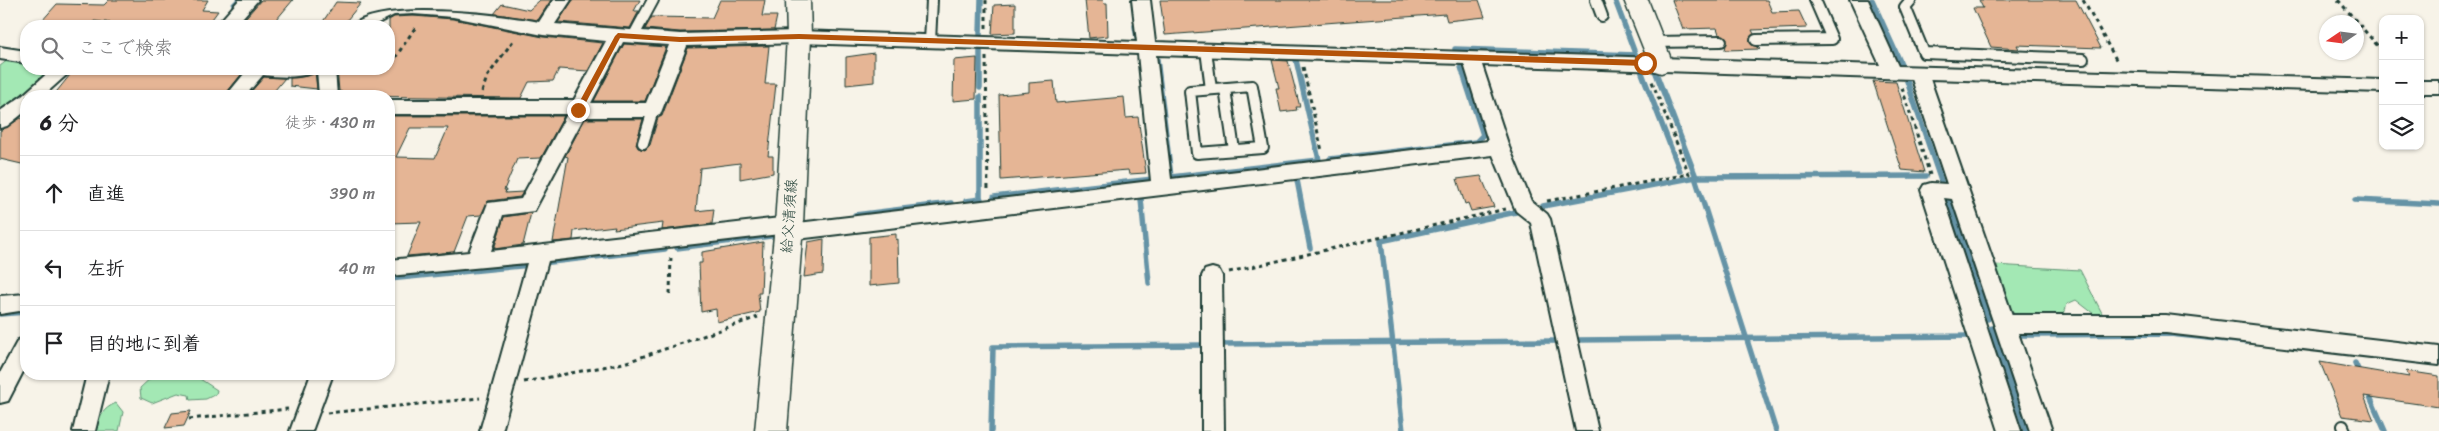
<!DOCTYPE html>
<html lang="ja">
<meta charset="utf-8">
<style>
:root{--surface:#fff;--page:#f2f2f2;--text:#202124;--muted:#757577;--line:#e0e0e0}
body{margin:0;font-family:Sriracha,"Klee One",sans-serif;background:var(--page);color:var(--text)}
.controls{position:absolute;right:15px;top:15px;display:grid;overflow:hidden;border-radius:10px;box-shadow:0 1px 4px #0004}
.controls button{width:45px;height:45px;display:grid;place-items:center;padding:0;border:0;border-bottom:1px solid var(--line);background:var(--surface);color:var(--text);font:25px sans-serif}
.compass{position:absolute;left:2319px;top:15px;width:45px;height:45px;border-radius:50%;background:var(--surface);box-shadow:0 1px 4px #0004;rotate:257deg}
.stop{position:absolute;width:15px;height:15px;margin:-11px;border:4px solid #b45309;border-radius:50%;background:#fff}
.stop.end{background:#b45309;border-color:#fff;box-shadow:0 1px 5px #0008}
.list{margin:0;padding:0;list-style:none}
h2{display:flex;justify-content:space-between;align-items:center;height:65px;margin:0;padding:0 20px;font-size:21px}
h2 small{font-size:16px;font-weight:400;color:var(--muted)}
.list li{display:grid;grid-template-columns:32px 1fr auto;gap:15px;align-items:center;box-sizing:border-box;height:75px;padding:0 20px;border-top:1px solid var(--line)}
.list b{display:block;font-size:19px;white-space:nowrap}
.list em{font-size:16px;font-style:normal;color:var(--muted)}
.icon{flex:none;width:28px;height:28px;fill:none;stroke:currentColor;stroke-width:2;stroke-linecap:round;stroke-linejoin:round}
.map{position:relative;flex:none;width:2439px;height:431px;overflow:hidden}
.search{position:absolute;background:var(--surface);box-shadow:0 1px 4px #0004;left:20px;top:20px;width:375px;height:55px;display:flex;align-items:center;gap:12px;box-sizing:border-box;padding:0 18px;border-radius:20px;color:var(--muted);font-size:19px}
.panel{position:absolute;background:var(--surface);box-shadow:0 1px 4px #0004;left:20px;top:90px;width:375px;height:290px;border-radius:20px}
.map>svg:first-child{display:block}
</style>
<div class="map">
<svg width="2439" height="431" viewBox="0 0 2439 431">
<rect width="100%" height="100%" fill="#f7f3e8"/>
<filter id="ink" filterUnits="userSpaceOnUse"><feTurbulence type="fractalNoise" baseFrequency=".02" numOctaves="2"/><feDisplacementMap in="SourceGraphic" scale="10" xChannelSelector="R" yChannelSelector="G"/><feConvolveMatrix kernelMatrix="1 2 1 2 8 2 1 2 1" color-interpolation-filters="sRGB"/></filter>
<g filter="url(#ink)">
<g fill="#a3e8b4" stroke="#619274">
<path d="M8,60L26,62V69H56L0,115V66Z"/>
<path d="M1994,265L2080,270L2104,317L2094,314L2076,300L2067,304L2063,318L2020,319L2010,311Z"/>
<path d="M154,375L197,377L217,390L216,394L206,399L190,400L189,395L178,393L152,403L141,398L140,388Z"/>
<path d="M116,403L123,412L119,431H95C99,417 102,409 116,403Z"/>
</g>
<g fill="none" stroke-linecap="round" stroke-linejoin="round">
<g stroke="#6593a6" stroke-width="5.5">
<path d="M1615,0L1636,56"/>
<path d="M1872,0L1901,64"/>
<path d="M234,5L239,0"/>
<path d="M1135,26L1137,38"/>
<path d="M980,34L981,0"/>
<path d="M1455,49L1635,55"/>
<path d="M980,51V88"/>
<path d="M1157,59L1171,177L1319,160L1296,60"/>
<path d="M1642,73L1680,171"/>
<path d="M1656,73L1696,177"/>
<path d="M1906,78L1941,181"/>
<path d="M980,97V199"/>
<path d="M1330,159L1476,142L1483,135L1461,67"/>
<path d="M1695,177L1776,431"/>
<path d="M1297,180L1310,248"/>
<path d="M994,197L1153,179"/>
<path d="M1141,199L1149,283"/>
<path d="M2355,200L2439,204"/>
<path d="M966,201L981,199"/>
<path d="M1949,202L1988,319"/>
<path d="M1543,206L1696,177L1926,176"/>
<path d="M855,215L951,203"/>
<path d="M677,248L771,236"/>
<path d="M542,263L665,249"/>
<path d="M389,279L531,265"/>
<path d="M0,314L26,312"/>
<path d="M1991,328L2026,431"/>
<path d="M2022,335L2170,334L2247,342"/>
<path d="M1577,340L1971,336"/>
<path d="M1221,344L1559,341"/>
<path d="M2355,363L2360,374"/>
<path d="M2368,392L2385,431"/>
<path d="M991,431L993,347L1205,345"/>
<path d="M1403,431L1381,241L1516,212"/>
</g>
</g>
<g fill="#e5b595" stroke="#1f3d34" fill-rule="evenodd">
<path d="M109,0H208L202,10L218,11L207,26H146L94,21L89,26H57L59,24L40,23L57,4L104,5Z"/>
<path d="M261,0H293L271,26L240,24Z"/>
<path d="M540,0H551L538,20L494,14L502,4L529,10Z"/>
<path d="M573,0H640L634,11H639L630,28L558,22Z"/>
<path d="M720,0H765L762,16H777L774,30L680,32L645,29L652,17L712,18Z"/>
<path d="M1085,0H1103L1104,3H1107L1108,36L1089,38Z"/>
<path d="M1160,0H1479L1485,17L1447,21L1445,14L1165,35Z"/>
<path d="M1672,0H1767L1772,12L1799,11L1807,28L1752,30L1754,34L1750,37V43L1760,49L1725,50L1727,38L1719,34L1717,28L1683,29Z"/>
<path d="M1979,0H2076L2101,48L2017,45L2019,49L1991,47L1973,8H1983Z"/>
<path d="M336,2L361,3L342,26H320Z"/>
<path d="M1015,4V33L992,34L994,5Z"/>
<path d="M413,16L453,19L543,37L603,43L588,71L559,69L553,81L529,82L521,98L339,96L342,92L339,91L337,69H389V20L394,17Z"/>
<path d="M624,44L666,47L645,101H594Z"/>
<path d="M769,46L765,84H776L768,156H773V173L740,179V163L700,168L696,211L714,209L712,224L662,230L663,223L614,229L615,226L574,231L573,240L553,242L568,157L565,156L585,119H643L636,144L638,148L645,150L650,145L658,118L662,116L688,48Z"/>
<path d="M874,53V82L846,85V57Z"/>
<path d="M977,58L976,99L953,101L954,60Z"/>
<path d="M1272,60L1288,61L1300,107H1296L1297,110L1281,112L1276,88H1279Z"/>
<path d="M116,69H227L244,71L224,96H53L74,70L114,71Z"/>
<path d="M315,72L317,89L290,86V78L306,76Z"/>
<path d="M264,77L285,78L270,96H247Z"/>
<path d="M1054,81L1056,103L1124,97L1126,118L1138,117L1146,173L1129,174L1128,170L1001,180L999,95L1029,92V83Z"/>
<path d="M1873,81L1896,82L1924,172L1902,170Z"/>
<path d="M389,116H564L541,158L517,159L504,190H506L505,193L523,192L520,197L488,201L481,215L468,216L454,252L407,256L421,222L389,223ZM410,128H448L435,158L396,157Z"/>
<path d="M21,118L26,119V165L0,159V131Z"/>
<path d="M1481,176L1494,207L1471,211L1468,203L1465,204L1457,179Z"/>
<path d="M531,213L523,245L494,249L504,217Z"/>
<path d="M896,234V240L898,239L899,283L869,286V237Z"/>
<path d="M824,239L823,274L804,277L808,242Z"/>
<path d="M763,242L761,293H758L760,312L717,322L716,309L701,312L699,263H702V252Z"/>
<path d="M2320,362L2409,377L2406,371L2439,376V407L2364,396L2374,420L2342,416Z"/>
<path d="M191,411L184,426L165,428L172,413Z"/>
</g>
<g fill="none" stroke-linecap="round" stroke-linejoin="round">
<defs>
<g id="lane">
<path d="M1596,0L1602,16"/>
<path d="M1911,0L1905,7L1924,53L2083,59"/>
<path d="M633,37L653,0"/>
<path d="M1756,40L1832,39L1815,0"/>
<path d="M930,42L932,0"/>
<path d="M1653,42L1721,41"/>
<path d="M1206,50L1211,89"/>
<path d="M1252,86L1263,148L1197,153L1190,91Z"/>
<path d="M1225,89L1234,150"/>
<path d="M643,143L653,110"/>
<path d="M2343,426L2345,431"/>
</g>
<g id="street">
<path d="M239,0H258L235,26H216Z"/>
<path d="M553,0H571L555,24L680,34L799,31L1137,42L1132,0H1150L1155,42L1880,65L1850,0H1868L1898,66L2383,80V92L1930,79L2012,315H2166L2439,347V365L2166,333H2018L2052,431H2030L1952,199L1944,198L2021,431H1999L1921,190L1924,185L1931,183L1947,184L1912,79L1482,65L1509,147L1531,201L1547,214L1550,219L1598,431H1576L1531,223L1516,211L1493,155L789,240L782,238L780,234L548,261L502,431H480L527,263L389,276V260L469,252L488,203L521,199L567,114H389V100H574L606,41L543,35L453,17L413,14L394,15L372,26H352C380,0 496,14 539,22ZM623,42L669,45L646,103H591ZM799,43L1138,54L1151,181L798,223L796,220L789,217L491,251L503,215L534,211L584,117H653L660,115L687,46ZM1156,55L1464,64L1488,141L1171,179Z"/>
<path d="M0,47L26,51V63L0,59Z"/>
<path d="M52,69H73L43,96H26V111L7,126L0,128V111L22,96Z"/>
<path d="M248,69H315L312,73C296,78 280,77 263,75L245,96H226Z"/>
<path d="M317,69H335L337,96H319Z"/>
<rect x="2420" y="81" width="19" height="12"/>
<path d="M1212,268L1219,270L1222,276L1224,431H1202V276L1205,270Z"/>
<path d="M26,294V310L0,314V296Z"/>
<path d="M26,337V366L8,401L0,403V373L18,340Z"/>
<path d="M87,374H109L95,431H73Z"/>
<path d="M311,374H333L312,431H290Z"/>
</g>
<g id="secondary">
<path d="M786,0H810L811,37L803,225L787,431H755L775,225L787,37Z"/>
<path d="M1624,0H1648L1673,64L1670,70L1661,73L1652,70Z"/>
</g>
</defs>
<use href="#lane" stroke="#1f3d34" stroke-width="14"/>
<use href="#street" stroke="#1f3d34" stroke-width="4"/>
<use href="#secondary" stroke="#1f3d34" stroke-width="3"/>
<g stroke="#1f3d34" stroke-width="3" stroke-dasharray="4 4" stroke-linecap="butt">
<path d="M986,0V28"/>
<path d="M2083,0L2118,63"/>
<path d="M2338,0L2383,52"/>
<path d="M986,57L988,191"/>
<path d="M395,58L415,28"/>
<path d="M1303,67L1322,151"/>
<path d="M1902,88L1930,175"/>
<path d="M482,92L487,77L515,38"/>
<path d="M1547,201L1689,174L1651,79"/>
<path d="M1229,272L1506,209"/>
<path d="M670,294L671,255"/>
<path d="M524,382L624,363L758,317"/>
<path d="M327,413L480,398"/>
<path d="M189,419L288,409"/>
</g>
<use href="#lane" stroke="#f7f3e8" stroke-width="10"/>
<use href="#street" fill="#f7f3e8" fill-rule="evenodd"/>
<use href="#secondary" fill="#f7f3e8" fill-rule="evenodd"/>
</g>
</g>
<path fill="#b45309" d="M618,33L680,37L799,34L1645,60L1649,63L1645,66L799,39L680,42L620,38L581,112H576L575,110L615,36Z"/>
<g text-anchor="middle" stroke-width="4" stroke-linejoin="round" paint-order="stroke">
<g font-size="15" fill="#1f3d34" stroke="#f7f3e8">
<text transform="translate(789 216) rotate(-86)" y="5">給父清須線</text>
</g>
</g>
</svg>
<div class="controls">
<button>+</button>
<button>−</button>
<button><svg class="icon" aria-label="layers" viewBox="0 0 24 24"><path d="M12 4l9 5-9 5-9-5zM3 14l9 5 9-5"/></svg></button>
</div>
<svg class="compass" viewBox="-18 -18 36 36"><path d="M0-13l5 13h-10z" fill="#e53935"/><path d="M0 13l5-13h-10z" fill="#757577"/></svg>
<div class="stop" style="left:1645px;top:63px"></div>
<div class="stop end" style="left:578px;top:110px"></div>
<div class="search"><svg class="icon" aria-label="search" viewBox="0 0 24 24"><circle cx="10" cy="10" r="6"/><path d="M15 15l6 6"/></svg>ここで検索</div>
<section class="panel">
<h2>6 分<small>徒歩 · 430 m</small></h2>
<ul class="list">
<li><svg class="icon" aria-label="ahead" viewBox="0 0 24 24"><path d="M12 20V5M6 11l6-6 6 6"/></svg><div><b>直進</b></div><em>390 m</em></li>
<li><svg class="icon" aria-label="left" viewBox="0 0 24 24"><path d="M17 20v-9H6M10 6l-5 5 5 5"/></svg><div><b>左折</b></div><em>40 m</em></li>
<li><svg class="icon" aria-label="arrive" viewBox="0 0 24 24"><path d="M6 21V4h12l-3 4 3 4H6"/></svg><div><b>目的地に到着</b></div></li>
</ul>
</section>
</div>
